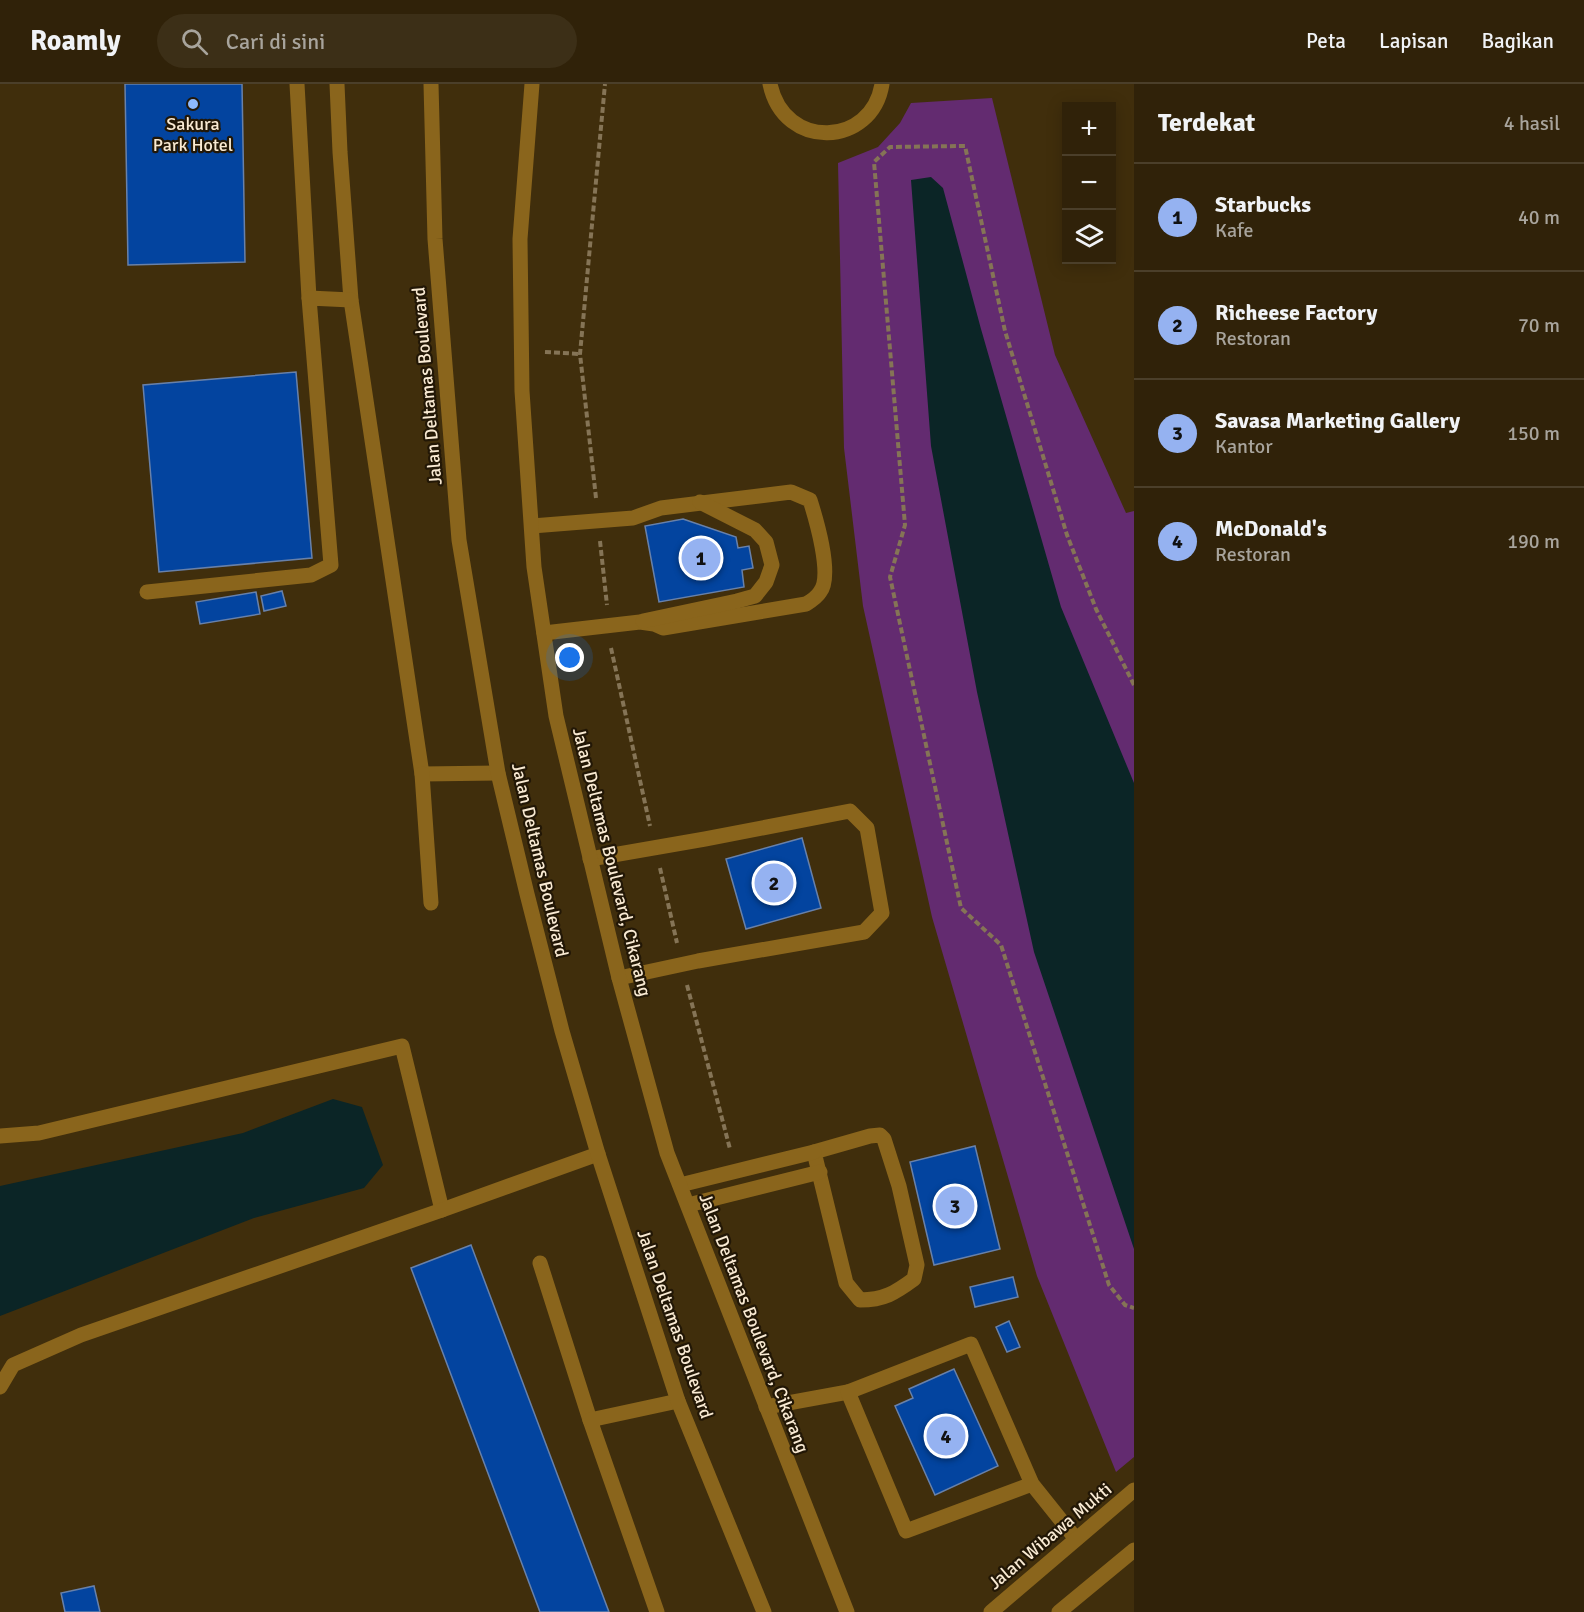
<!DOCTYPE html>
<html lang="id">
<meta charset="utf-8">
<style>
:root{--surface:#302209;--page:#3c2f17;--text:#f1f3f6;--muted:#a8a49c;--line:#4b3f2a;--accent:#95b2f1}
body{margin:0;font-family:Signika,sans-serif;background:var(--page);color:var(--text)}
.controls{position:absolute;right:18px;top:18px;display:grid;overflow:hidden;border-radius:0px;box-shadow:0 3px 15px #0003}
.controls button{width:54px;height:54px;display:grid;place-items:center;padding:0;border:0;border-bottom:2px solid var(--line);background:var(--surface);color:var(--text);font:30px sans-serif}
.you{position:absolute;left:570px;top:574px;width:21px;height:21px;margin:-15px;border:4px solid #fff;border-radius:50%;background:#1a73e8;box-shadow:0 0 0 9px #1a73e833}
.badge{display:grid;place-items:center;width:39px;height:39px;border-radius:50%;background:var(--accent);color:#111;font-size:20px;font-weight:700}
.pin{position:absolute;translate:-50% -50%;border:3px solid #fff;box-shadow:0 2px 6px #0006}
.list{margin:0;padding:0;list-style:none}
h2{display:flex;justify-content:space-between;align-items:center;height:78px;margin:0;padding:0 24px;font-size:26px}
h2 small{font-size:20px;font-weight:400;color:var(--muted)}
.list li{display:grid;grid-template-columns:39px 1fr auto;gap:18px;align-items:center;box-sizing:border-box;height:108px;padding:0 24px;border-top:2px solid var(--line)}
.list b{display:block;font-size:22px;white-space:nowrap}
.list p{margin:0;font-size:20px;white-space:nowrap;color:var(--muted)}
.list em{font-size:20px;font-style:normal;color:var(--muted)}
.icon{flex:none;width:33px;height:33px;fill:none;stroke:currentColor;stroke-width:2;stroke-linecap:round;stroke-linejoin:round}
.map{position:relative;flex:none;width:1134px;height:1528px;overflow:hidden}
header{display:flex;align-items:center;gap:36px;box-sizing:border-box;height:84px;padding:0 30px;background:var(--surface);border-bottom:2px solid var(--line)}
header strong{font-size:28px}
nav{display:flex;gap:33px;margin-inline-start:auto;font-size:21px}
.search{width:420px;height:54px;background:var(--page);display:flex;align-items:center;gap:15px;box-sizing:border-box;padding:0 21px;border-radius:33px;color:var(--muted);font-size:22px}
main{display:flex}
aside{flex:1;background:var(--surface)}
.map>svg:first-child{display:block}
</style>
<header>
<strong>Roamly</strong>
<div class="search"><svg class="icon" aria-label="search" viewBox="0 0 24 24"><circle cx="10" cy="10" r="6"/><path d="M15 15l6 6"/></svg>Cari di sini</div>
<nav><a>Peta</a><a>Lapisan</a><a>Bagikan</a></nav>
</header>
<main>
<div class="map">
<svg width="1134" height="1528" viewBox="0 0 1134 1528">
<rect width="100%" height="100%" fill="#402e0c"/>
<path fill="#632b70" d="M992,14L1055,271L1126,429L1134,427V1373L1116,1388L1037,1192L932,833L863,522L844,364L838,79L878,63L900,39L911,19Z"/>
<g fill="#0b2526">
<path d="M931,93L943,104L981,245L1061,523L1134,699V1165L1034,868L977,608L931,362L911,96Z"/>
<path d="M333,1015L362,1023L383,1081L364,1104L254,1134L0,1232V1102L243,1049Z"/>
</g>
<g fill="#03449f" stroke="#6881aa" stroke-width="1.5">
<path d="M125,0H242L245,178L128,181Z"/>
<path d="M296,288L312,474L159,488L143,301Z"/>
<path d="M683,435L736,453L738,464L749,462L753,484L742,486L744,503L659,518L645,442Z"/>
<path d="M282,507L286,522L264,527L261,512Z"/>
<path d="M256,508L260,530L200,540L196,518Z"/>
<path d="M802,754L821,824L746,845L726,775Z"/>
<path d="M975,1062L1000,1165L934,1181L910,1078Z"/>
<path d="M471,1161L609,1528H540L411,1184Z"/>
<path d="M1013,1193L1018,1213L975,1223L970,1203Z"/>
<path d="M1009,1237L1020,1263L1007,1268L996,1243Z"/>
<path d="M954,1285L998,1382L935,1411L895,1322L913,1314L909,1305Z"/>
<path d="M94,1502L100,1528H65L61,1509Z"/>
</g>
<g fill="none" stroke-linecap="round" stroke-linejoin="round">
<g stroke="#857456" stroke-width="4" stroke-dasharray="6 3" stroke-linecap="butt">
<path d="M545,268L580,270"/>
<path d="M596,414L580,270L605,0"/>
<path d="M600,457L607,521"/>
<path d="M611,564L650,742"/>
<path d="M1134,601L1096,525L1067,451L1005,247L965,62L890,63L874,78L905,441L890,493L961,824L1001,861L1109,1201L1125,1221L1134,1224"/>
<path d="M660,784L677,859"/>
<path d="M687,901L730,1065"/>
</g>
<g stroke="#8a651c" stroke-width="15">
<path d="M297,0L309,214"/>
<path d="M337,0L340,68L351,216L422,690L498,689"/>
<path d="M770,0C784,67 872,63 882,0"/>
<path d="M532,442L633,434L661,424L791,408L810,416C816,435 833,492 820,508C817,513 811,517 806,520L663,544L654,540L640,538L544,549"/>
<path d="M147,508L311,491L331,481L309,214L351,216"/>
<path d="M643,537L737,517L755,512L766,498L772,481L766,458L755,446L700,418"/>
<path d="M422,690L431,819"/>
<path d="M590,775L705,755L850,727L867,744L882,829L864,848L698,877L619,894"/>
<path d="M880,1051L884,1055L899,1102L917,1181L914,1195C895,1209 884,1216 860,1216L846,1199L814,1068L870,1052Z"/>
<path d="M0,1052L39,1049L402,962L442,1126"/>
<path d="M680,1101L814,1068"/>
<path d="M688,1121L820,1088"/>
<path d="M540,1179L590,1336"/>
<path d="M0,1303L13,1281L81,1251L442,1126L598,1070"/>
<path d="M766,1323L848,1308"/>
<path d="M1032,1400L906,1447L848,1308L971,1260L1032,1400L1076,1455"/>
<path d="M657,1528L590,1336L678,1317"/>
<path d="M991,1528L1134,1406"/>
<path d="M1059,1528L1134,1466"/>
</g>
<g stroke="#8a651c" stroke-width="15">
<path d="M431,0L435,155L459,456L498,689L527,810L562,947L598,1070L678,1317L764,1528"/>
<path d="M532,0L520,155L522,307L534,483L556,632L619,894L667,1069L847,1528"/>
</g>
</g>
<circle fill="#8eb9fc" stroke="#221706" stroke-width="2" cx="193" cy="20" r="6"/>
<g text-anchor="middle" stroke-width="4.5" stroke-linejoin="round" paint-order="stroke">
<g font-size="18" fill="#f9ead3" stroke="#221706">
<text x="193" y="46">Sakura<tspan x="193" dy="21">Park Hotel</tspan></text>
</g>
<g font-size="18" fill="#f9ead3" stroke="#221706">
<text transform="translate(427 302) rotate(-95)" y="6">Jalan Deltamas Boulevard</text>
<text transform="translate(540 776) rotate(77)" y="6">Jalan Deltamas Boulevard</text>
<text transform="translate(612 778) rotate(76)" y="6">Jalan Deltamas Boulevard, Cikarang</text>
<text transform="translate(754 1239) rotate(69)" y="6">Jalan Deltamas Boulevard, Cikarang</text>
<text transform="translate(675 1240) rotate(71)" y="6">Jalan Deltamas Boulevard</text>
<text transform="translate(1050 1452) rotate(-40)" y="6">Jalan Wibawa Mukti</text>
</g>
</g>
</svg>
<div class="controls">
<button>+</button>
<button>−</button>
<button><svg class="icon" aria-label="layers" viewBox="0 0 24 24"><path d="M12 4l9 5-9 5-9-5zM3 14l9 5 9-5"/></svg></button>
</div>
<div class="you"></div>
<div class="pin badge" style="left:701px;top:474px">1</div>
<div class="pin badge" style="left:774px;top:799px">2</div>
<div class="pin badge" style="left:955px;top:1122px">3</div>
<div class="pin badge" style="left:946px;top:1352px">4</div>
</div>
<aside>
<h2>Terdekat<small>4 hasil</small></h2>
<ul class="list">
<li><span class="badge">1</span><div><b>Starbucks</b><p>Kafe</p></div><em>40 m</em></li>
<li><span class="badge">2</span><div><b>Richeese Factory</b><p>Restoran</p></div><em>70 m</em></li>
<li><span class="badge">3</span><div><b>Savasa Marketing Gallery</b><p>Kantor</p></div><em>150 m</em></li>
<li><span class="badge">4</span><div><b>McDonald's</b><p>Restoran</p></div><em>190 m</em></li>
</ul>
</aside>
</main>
